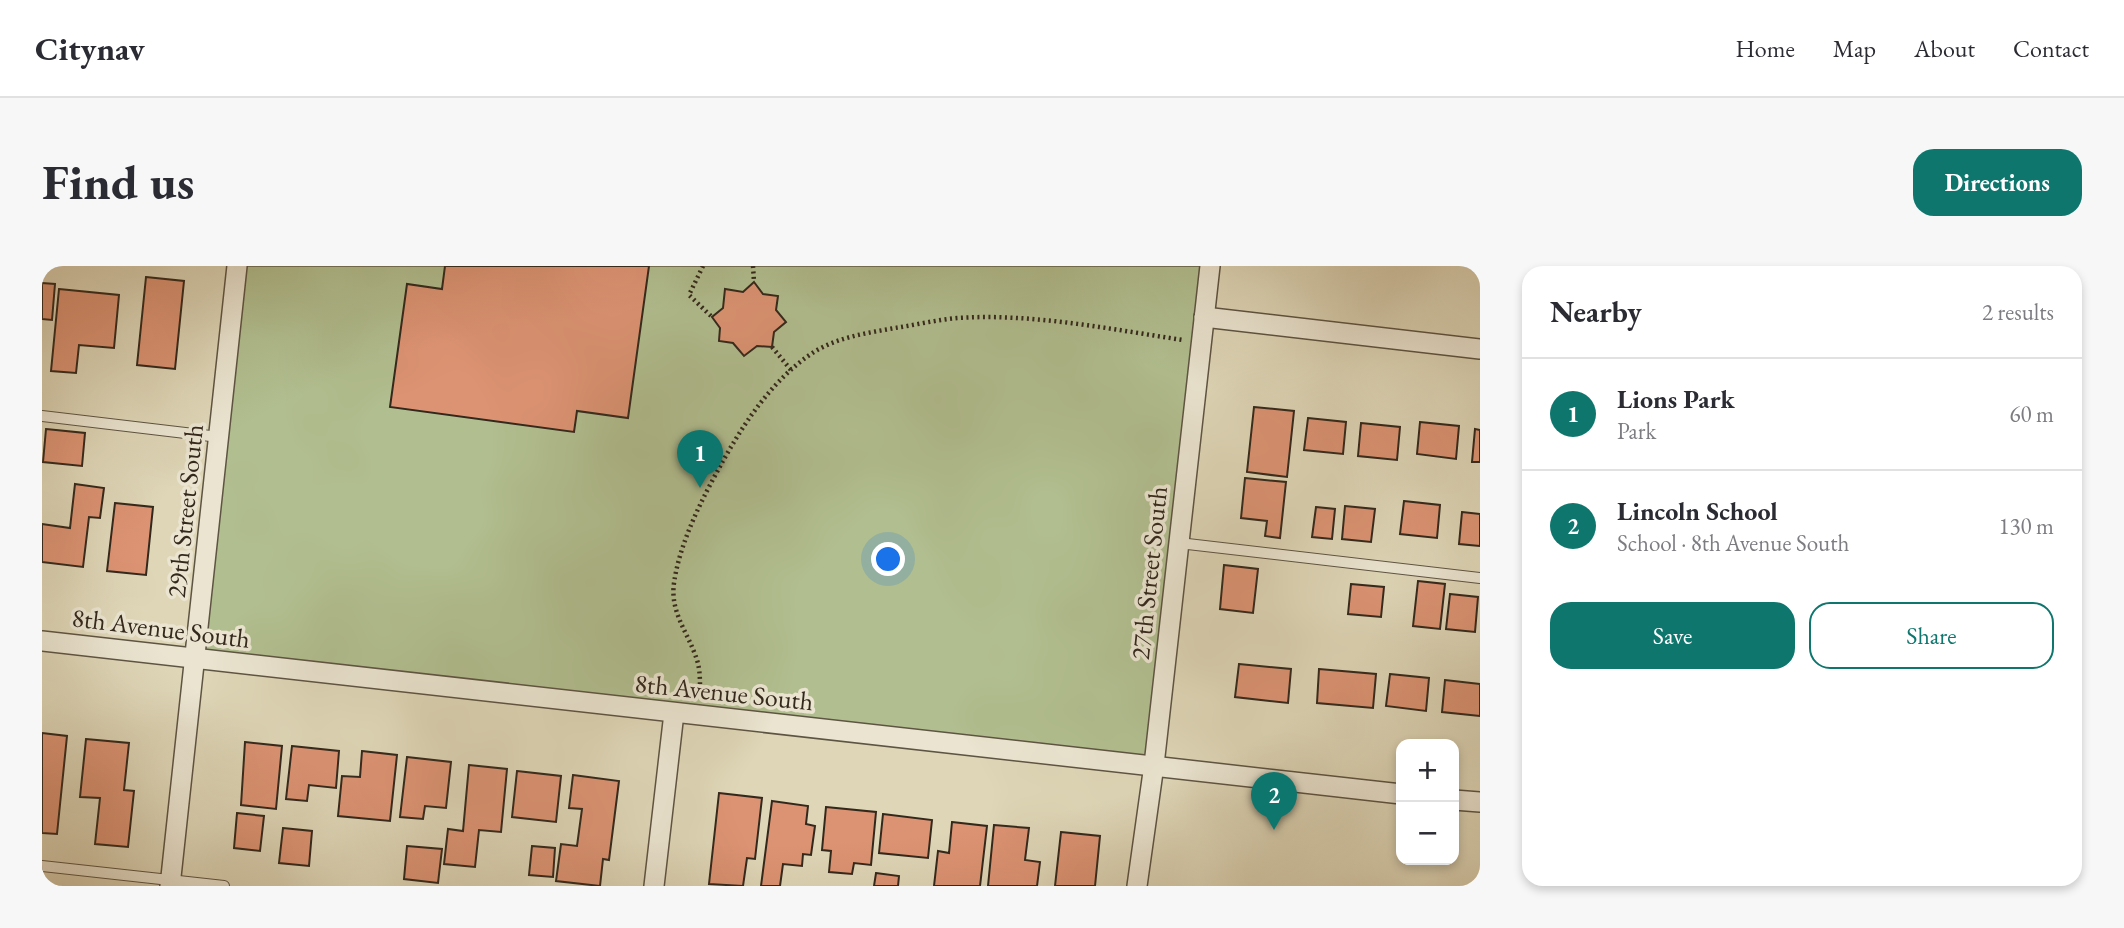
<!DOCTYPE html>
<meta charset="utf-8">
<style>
:root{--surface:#fff;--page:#f7f7f7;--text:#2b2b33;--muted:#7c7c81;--line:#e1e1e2;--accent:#0f766e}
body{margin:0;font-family:"EB Garamond",serif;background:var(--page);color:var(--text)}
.controls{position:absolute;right:21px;bottom:21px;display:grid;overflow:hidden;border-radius:14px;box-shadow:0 4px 10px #0003}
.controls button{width:63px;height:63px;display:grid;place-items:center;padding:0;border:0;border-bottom:2px solid var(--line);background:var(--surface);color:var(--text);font:35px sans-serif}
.you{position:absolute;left:847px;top:294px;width:24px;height:24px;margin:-18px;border:5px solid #fff;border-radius:50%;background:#1a73e8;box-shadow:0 0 0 10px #1a73e833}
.badge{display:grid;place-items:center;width:46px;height:46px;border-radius:50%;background:var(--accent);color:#fff;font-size:23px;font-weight:700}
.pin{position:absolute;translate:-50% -58px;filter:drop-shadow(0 2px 4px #0008)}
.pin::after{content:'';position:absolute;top:37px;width:24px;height:21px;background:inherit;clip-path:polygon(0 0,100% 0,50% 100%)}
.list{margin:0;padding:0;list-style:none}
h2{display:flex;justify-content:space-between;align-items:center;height:91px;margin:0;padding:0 28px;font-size:30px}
h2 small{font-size:23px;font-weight:400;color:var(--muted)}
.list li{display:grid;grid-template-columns:46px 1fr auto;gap:21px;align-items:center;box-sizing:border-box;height:112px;padding:0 28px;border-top:2px solid var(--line)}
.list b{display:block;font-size:26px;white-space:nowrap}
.list p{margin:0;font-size:23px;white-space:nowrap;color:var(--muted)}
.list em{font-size:23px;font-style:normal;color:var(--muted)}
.actions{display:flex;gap:14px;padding:21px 28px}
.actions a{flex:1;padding:16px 0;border:2px solid var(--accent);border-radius:21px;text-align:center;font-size:24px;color:var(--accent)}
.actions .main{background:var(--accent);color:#fff}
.map{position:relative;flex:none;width:1438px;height:620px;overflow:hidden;border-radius:21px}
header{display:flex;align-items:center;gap:42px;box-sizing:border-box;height:98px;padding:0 35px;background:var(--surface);border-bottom:2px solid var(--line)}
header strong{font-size:33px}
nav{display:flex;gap:38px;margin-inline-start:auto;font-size:24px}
.intro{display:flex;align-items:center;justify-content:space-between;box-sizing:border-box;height:168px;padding:0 42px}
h1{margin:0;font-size:49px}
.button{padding:18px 32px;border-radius:21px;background:var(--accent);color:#fff;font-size:24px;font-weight:700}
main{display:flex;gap:42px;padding:0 42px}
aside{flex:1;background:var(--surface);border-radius:21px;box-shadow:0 4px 10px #0003}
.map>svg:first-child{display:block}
</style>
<header>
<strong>Citynav</strong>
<nav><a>Home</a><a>Map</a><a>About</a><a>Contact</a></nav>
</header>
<div class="intro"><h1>Find us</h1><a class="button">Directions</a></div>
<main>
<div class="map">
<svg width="1438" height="620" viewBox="0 0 1438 620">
<rect width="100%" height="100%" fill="#ded6b7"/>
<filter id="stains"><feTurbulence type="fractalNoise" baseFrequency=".00286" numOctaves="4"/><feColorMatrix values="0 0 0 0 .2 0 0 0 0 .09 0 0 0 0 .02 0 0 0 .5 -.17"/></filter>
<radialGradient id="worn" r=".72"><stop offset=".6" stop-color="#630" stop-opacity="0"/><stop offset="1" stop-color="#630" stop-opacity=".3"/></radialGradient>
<path fill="#b1be8f" stroke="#727356" stroke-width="2" d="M197,0H1168L1112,499L153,393Z"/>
<g fill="#dc9373" stroke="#33281c" stroke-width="2">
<path d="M403,0H607L586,152L535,145L532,166L348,141L365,18L400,23Z"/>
<path d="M104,11L142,15L133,103L95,99Z"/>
<path d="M712,16L721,28L736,30L734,44L744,56L732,66L730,81L715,80L702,90L691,77L677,75L678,62L670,51L681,42L683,23L701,26Z"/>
<path d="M0,17L13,18L10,54L0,53Z"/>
<path d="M17,23L77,29L72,82L37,79L34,107L9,105Z"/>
<path d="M1212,141L1252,145L1245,211L1205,206Z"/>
<path d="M1266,152L1304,156L1301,188L1262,184Z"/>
<path d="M1378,156L1417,160L1414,193L1375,188Z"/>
<path d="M1319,157L1358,161L1355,194L1316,190Z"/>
<path d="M4,163L43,167L40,200L1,196Z"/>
<path d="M1433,163L1438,164V196H1430Z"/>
<path d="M1203,212L1244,216L1238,272L1223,270L1225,255L1199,252Z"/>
<path d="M33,218L62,222L58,252L47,251L41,301L0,296V258L28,262Z"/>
<path d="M1362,235L1398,239L1395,272L1358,268Z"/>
<path d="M73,237L111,241L104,309L65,305Z"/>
<path d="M1303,240L1333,243L1329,276L1300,273Z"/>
<path d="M1274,241L1293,243L1290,273L1270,271Z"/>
<path d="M1420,246L1438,248V280L1417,278Z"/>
<path d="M1182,299L1216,303L1211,347L1178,343Z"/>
<path d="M1376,315L1403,318L1398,363L1371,360Z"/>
<path d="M1309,318L1342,321L1339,351L1306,348Z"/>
<path d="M1408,328L1436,331L1433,366L1404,363Z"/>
<path d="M1197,398L1249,403L1246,437L1193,431Z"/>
<path d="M1277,403L1334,408L1331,442L1275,437Z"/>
<path d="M1348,408L1387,412L1384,445L1344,440Z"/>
<path d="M1403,414L1438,418V450L1400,446Z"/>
<path d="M0,467L25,470L15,568L0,567Z"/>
<path d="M44,473L87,477L82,524L92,525L86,581L53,578L58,532L38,531Z"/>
<path d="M203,476L240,480L234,543L199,539Z"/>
<path d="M250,480L297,485L294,522L267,519L265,535L244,533Z"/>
<path d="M320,485L355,489L348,555L296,550L300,510L318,511Z"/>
<path d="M365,491L409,496L404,542L383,540L381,553L358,551Z"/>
<path d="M427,499L465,503L459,566L437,564L433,601L402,598L406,563L421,565Z"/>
<path d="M475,505L519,510L514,556L470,551Z"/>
<path d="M531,509L577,515L567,594L561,593L558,620L514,615L519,578L535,580L540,543L527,542Z"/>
<path d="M677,527L720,532L713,593L705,592L701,620L667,618Z"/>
<path d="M730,535L766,540L764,558L773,560L769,589L761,588L760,600L741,598L738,620H719Z"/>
<path d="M784,541L834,546L829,599L812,597L810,608L787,606L789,585L780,584Z"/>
<path d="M195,547L222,550L218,585L192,582Z"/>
<path d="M841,548L890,554L886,592L837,587Z"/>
<path d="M910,556L945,560L938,620H892L896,585L907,587Z"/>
<path d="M952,559L987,562L983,594L998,596L995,620H946Z"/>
<path d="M241,562L270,565L267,600L237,597Z"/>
<path d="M1019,566L1058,570L1053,620H1013Z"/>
<path d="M365,580L400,583L396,617L362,613Z"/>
<path d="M490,580L513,582L511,611L487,609Z"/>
<path d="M834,607L857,610L856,620H832Z"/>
</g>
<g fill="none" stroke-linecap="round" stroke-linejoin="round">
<defs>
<g id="service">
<path d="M0,150L177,171"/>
<path d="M1137,277L1438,312"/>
<path d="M0,600L182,620"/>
</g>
<g id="minor">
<path d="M1162,51L1438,83"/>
<path d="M0,375L1359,528"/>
<path d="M1412,534L1438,536"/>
<path d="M128,620L195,0"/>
<path d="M612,620L632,447"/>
<path d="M1095,620L1112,499L1168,0"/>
</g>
</defs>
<use href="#service" stroke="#5e5443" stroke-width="12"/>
<use href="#minor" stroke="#5e5443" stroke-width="22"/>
<g stroke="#33281c" stroke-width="4.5" stroke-dasharray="2 3.5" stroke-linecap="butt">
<path d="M661,0L647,29L670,51"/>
<path d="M711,0L712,16"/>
<path d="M730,81L749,104"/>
<path d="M653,427L658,423C658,412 658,402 654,391C645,365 628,346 632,317C638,275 661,231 681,195C703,155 733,111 772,86C796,71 825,67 853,62C873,59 894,54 915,52C990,47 1067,63 1141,74"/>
</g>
<use href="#service" stroke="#eae4d0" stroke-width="10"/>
<use href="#minor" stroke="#eae4d0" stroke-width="19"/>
</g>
<g text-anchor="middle" stroke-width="7" stroke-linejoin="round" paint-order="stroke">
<g font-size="26" fill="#33281c" stroke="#eae4d0">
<text transform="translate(143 245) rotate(-84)" y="9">29th Street South</text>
<text transform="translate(1107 307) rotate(-84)" y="9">27th Street South</text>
<text transform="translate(119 362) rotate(7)" y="9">8th Avenue South</text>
<text transform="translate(682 426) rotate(6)" y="9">8th Avenue South</text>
</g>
</g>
<rect width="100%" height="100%" filter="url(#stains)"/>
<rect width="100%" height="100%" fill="url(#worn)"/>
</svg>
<div class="controls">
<button>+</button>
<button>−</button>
</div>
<div class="you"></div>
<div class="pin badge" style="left:658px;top:222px">1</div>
<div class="pin badge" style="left:1232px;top:564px">2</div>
</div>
<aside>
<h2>Nearby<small>2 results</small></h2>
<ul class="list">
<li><span class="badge">1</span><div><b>Lions Park</b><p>Park</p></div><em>60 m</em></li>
<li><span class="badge">2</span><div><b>Lincoln School</b><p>School · 8th Avenue South</p></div><em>130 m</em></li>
</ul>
<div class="actions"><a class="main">Save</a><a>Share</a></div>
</aside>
</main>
